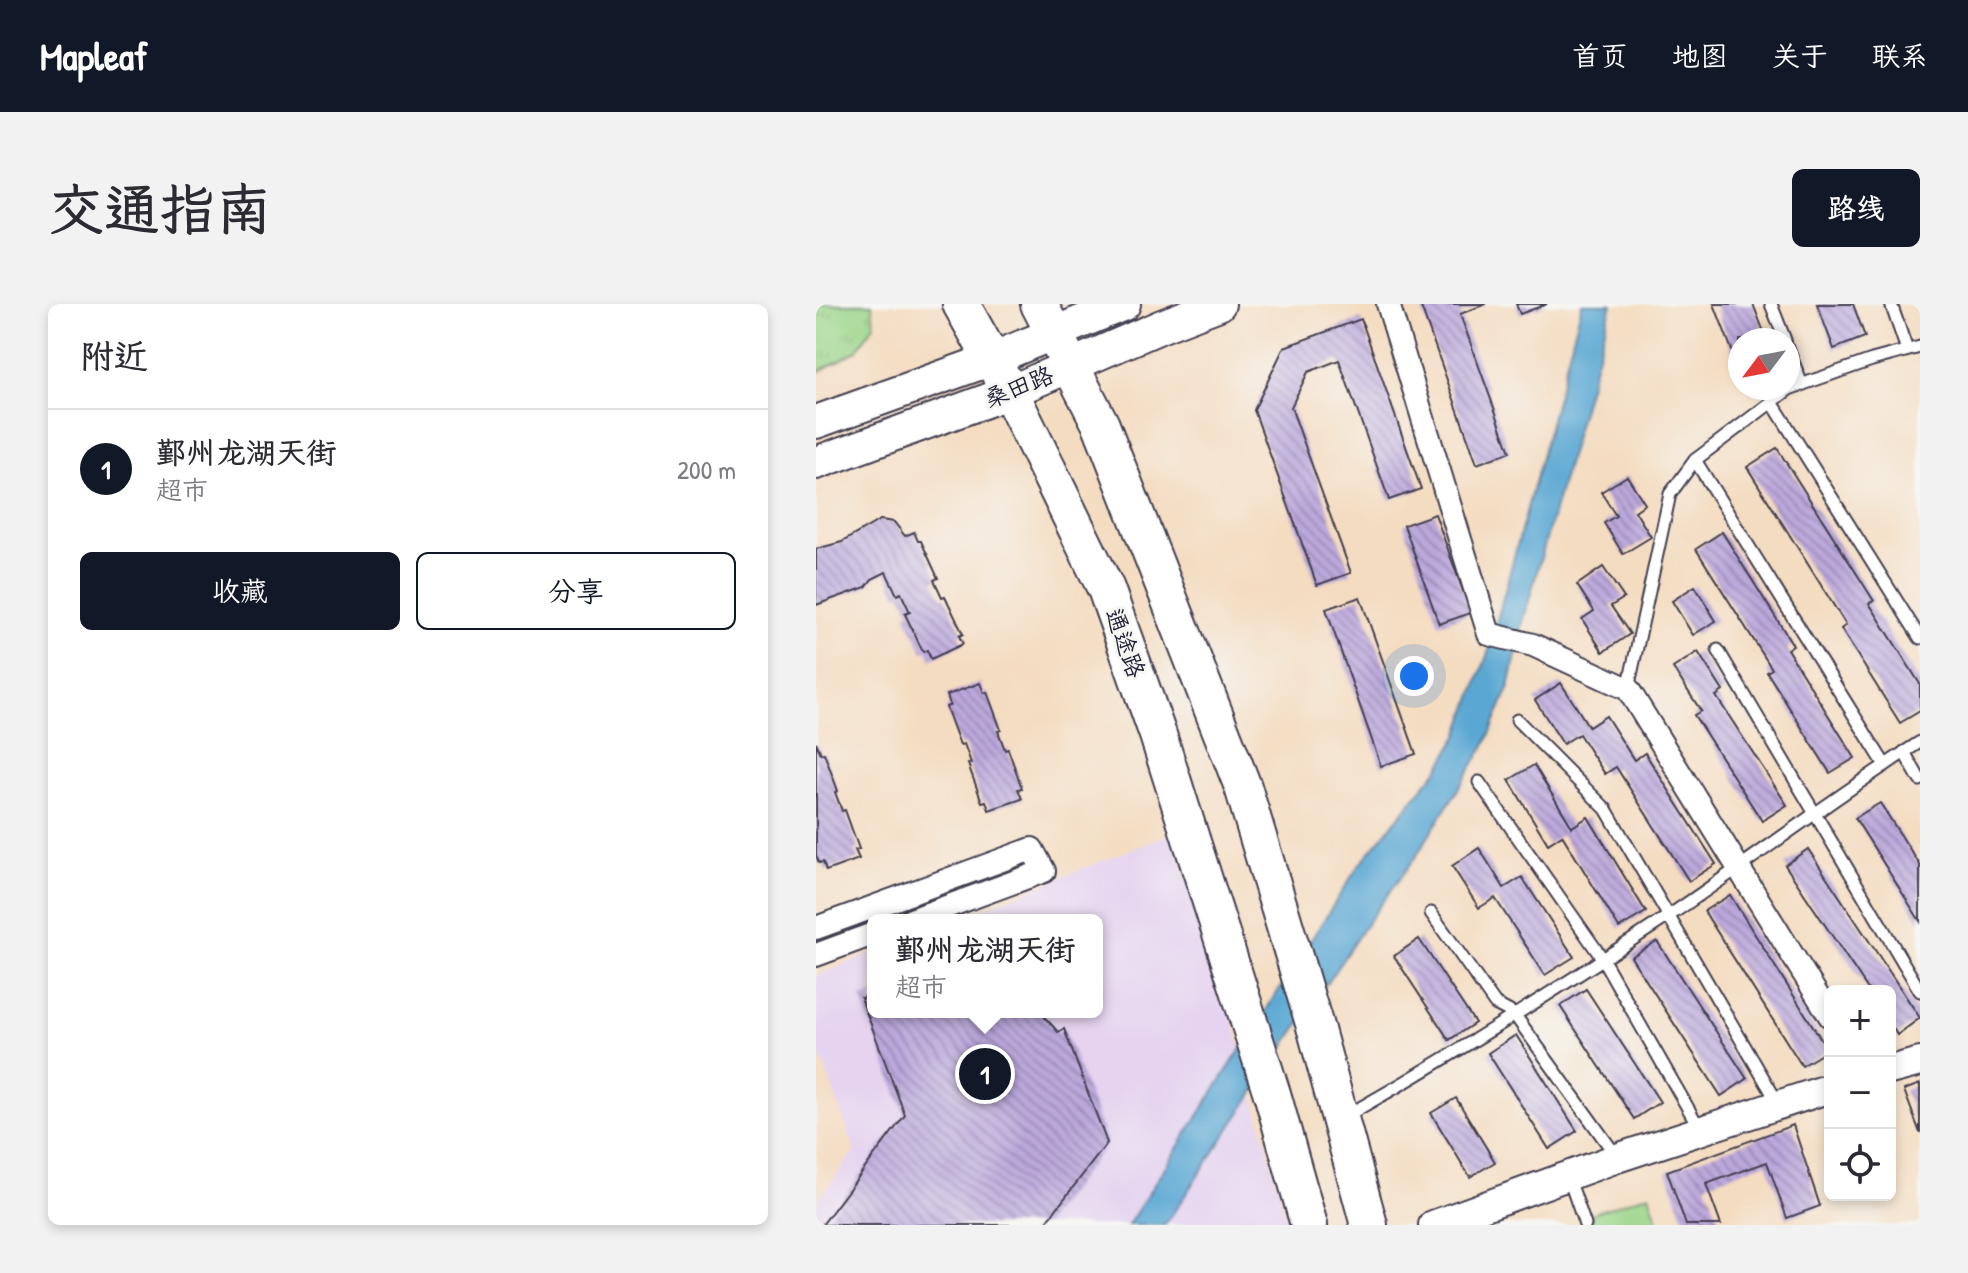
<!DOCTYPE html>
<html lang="zh">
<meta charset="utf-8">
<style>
:root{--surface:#fff;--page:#f2f2f3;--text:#2b2b33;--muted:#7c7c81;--line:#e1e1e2;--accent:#111827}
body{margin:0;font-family:"Patrick Hand","LXGW WenKai TC",sans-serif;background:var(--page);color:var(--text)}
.controls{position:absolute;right:24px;bottom:24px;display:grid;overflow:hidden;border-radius:12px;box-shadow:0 4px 12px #0003}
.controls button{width:72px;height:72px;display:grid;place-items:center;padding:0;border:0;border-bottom:2px solid var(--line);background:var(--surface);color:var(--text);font:40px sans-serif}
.compass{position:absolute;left:912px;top:24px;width:72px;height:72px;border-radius:50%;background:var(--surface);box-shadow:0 4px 12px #0003;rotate:238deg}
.you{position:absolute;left:598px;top:372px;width:28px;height:28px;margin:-20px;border:6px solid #fff;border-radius:50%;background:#1a73e8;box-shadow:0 0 0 12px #1a73e833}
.badge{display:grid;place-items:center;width:52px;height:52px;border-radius:50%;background:var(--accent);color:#fff;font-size:26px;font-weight:700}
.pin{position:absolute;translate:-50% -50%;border:4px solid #fff;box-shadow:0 2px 8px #0006}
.popup{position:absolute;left:51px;top:610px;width:236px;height:104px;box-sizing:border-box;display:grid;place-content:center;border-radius:12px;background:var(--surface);filter:drop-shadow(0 2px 6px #0005);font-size:26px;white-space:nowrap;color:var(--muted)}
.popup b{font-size:30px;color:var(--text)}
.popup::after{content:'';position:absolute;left:50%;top:100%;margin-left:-16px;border:16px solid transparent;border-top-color:var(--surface)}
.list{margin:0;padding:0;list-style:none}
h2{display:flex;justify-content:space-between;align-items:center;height:104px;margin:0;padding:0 32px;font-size:34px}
h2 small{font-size:26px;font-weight:400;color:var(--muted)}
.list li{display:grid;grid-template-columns:52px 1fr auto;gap:24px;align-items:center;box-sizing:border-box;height:120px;padding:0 32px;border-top:2px solid var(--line)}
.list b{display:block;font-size:30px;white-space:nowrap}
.list p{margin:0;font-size:26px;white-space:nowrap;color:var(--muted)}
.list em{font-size:26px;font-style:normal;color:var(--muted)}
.actions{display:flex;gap:16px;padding:24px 32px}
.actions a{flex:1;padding:18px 0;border:2px solid var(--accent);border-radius:12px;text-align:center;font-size:28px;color:var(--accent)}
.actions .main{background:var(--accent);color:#fff}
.icon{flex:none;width:44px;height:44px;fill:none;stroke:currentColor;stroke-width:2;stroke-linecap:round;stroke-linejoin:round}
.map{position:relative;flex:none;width:1104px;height:921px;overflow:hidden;border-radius:12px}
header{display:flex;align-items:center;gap:48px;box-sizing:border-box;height:112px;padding:0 40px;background:var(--accent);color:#fff}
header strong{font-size:38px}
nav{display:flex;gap:44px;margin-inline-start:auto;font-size:28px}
.intro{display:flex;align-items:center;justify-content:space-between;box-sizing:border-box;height:192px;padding:0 48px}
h1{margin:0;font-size:56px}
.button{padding:20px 36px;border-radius:12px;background:var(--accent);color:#fff;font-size:28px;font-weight:700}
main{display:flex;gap:48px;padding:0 48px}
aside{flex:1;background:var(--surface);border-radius:12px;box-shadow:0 4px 12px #0003}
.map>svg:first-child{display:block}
</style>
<header>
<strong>Mapleaf</strong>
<nav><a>首页</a><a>地图</a><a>关于</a><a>联系</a></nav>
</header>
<div class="intro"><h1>交通指南</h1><a class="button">路线</a></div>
<main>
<aside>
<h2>附近<small></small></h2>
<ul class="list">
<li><span class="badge">1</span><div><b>鄞州龙湖天街</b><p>超市</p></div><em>200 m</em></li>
</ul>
<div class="actions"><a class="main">收藏</a><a>分享</a></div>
</aside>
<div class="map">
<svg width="1104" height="921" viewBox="0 0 1104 921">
<defs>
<pattern id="park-tufts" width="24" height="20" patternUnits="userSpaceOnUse" patternTransform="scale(2)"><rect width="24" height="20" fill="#9bd589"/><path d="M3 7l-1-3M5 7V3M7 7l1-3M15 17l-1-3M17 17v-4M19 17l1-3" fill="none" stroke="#85b777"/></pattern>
<pattern id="building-back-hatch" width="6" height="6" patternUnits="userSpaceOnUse" patternTransform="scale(2)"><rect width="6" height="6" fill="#bca9dc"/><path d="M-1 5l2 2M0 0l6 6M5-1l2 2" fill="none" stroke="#9889b4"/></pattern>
</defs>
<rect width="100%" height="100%" fill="#f6f6f2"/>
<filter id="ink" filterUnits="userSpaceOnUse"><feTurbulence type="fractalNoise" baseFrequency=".0125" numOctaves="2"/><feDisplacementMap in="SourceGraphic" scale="16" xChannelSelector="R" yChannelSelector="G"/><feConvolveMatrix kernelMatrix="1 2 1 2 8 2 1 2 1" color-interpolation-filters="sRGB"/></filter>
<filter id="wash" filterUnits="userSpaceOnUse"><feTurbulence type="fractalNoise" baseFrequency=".006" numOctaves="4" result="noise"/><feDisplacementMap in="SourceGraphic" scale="32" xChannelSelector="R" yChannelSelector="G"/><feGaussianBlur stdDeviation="1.8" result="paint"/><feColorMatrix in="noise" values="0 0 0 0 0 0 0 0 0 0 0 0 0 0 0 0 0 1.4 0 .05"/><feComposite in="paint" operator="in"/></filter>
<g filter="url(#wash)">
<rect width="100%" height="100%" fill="#f4dcc0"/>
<path fill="#e5d3f0" d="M356,529L418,719L472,921H0V898L39,847L0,739V672L57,649V708H281V616H139Z"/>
<path fill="url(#park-tufts)" stroke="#5e7c62" stroke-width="2" d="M0,0H56L58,21L40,47L0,69Z"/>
<path fill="#9bd589" stroke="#5e7c62" stroke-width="2" d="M833,890L843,921H778L774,910Z"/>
<path fill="#5aa7d3" stroke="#3e6487" stroke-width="2" d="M766,0H796L707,318L693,384L670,440L601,551L553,616L349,921H312L543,561L623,464L642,432L673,346Z"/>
<g id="blocks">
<g fill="url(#building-back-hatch)">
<path d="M604,0H670L644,10L694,148L661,160Z"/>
<path d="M700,0H731L704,10Z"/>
<path d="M898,0H937L951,36H924V67Z"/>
<path d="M1001,0H1037L1049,33L1018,45Z"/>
<path d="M545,15L605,185L573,196L523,56L492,68L475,103L535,269L501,281L438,106L468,43Z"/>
<path d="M961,144L1058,297L1053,299L1104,380V407L1084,419L1025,325L1030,321L931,163Z"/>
<path d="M811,172L829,200L819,207L835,233L807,250L788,219L800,212L785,188Z"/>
<path d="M619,210L655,309L623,320L588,221Z"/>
<path d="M64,216L78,218L89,232L98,228L102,237H105L122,274L118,276L126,293L129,292L147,330L143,332L147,340L115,355L111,346L107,348L89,310L94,308L85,289L81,291L70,268L56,275L50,283L0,301V245L26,238Z"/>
<path d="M906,228L977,341L971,345L1039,454L1014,469L951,368L956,365L880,245Z"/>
<path d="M787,263L808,294L795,302L814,330L787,348L766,315L778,307L761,281Z"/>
<path d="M879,282L900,317L877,331L856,297Z"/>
<path d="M544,293L600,450L565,462L510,305Z"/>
<path d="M882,348L907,387L900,392L971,501L946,517L878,411L885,407L857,364Z"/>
<path d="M164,379L168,389L171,388L185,426L182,427L189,446L192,445L206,484L202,485L206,495L173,506L170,497L166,498L152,460L155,459L148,440L144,441L130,403L134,401L131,391Z"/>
<path d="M745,379L773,423L790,412L818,456L829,449L900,560L873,577L800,463L789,470L763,430L747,440L719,396Z"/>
<path d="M0,438L5,450L8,449L22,487L19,488L26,507L29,506L43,545L39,546L43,555L10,567L7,558L3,559L0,551Z"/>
<path d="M718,461L756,523L772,513L830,608L803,624L746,531L732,540L693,476Z"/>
<path d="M1064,499L1104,561V617L1039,514Z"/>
<path d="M663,544L688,584L706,573L758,653L729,671L679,594L663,604L636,562Z"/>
<path d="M992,545L1104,714L1081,731L1074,719V687H1053L969,561Z"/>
<path d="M914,591L1012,746L986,762L888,607Z"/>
<path d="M603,635L659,719L633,736L578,652Z"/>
<path d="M841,637L931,775L905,792L815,653Z"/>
<path d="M770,685L844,798L818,815L744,702Z"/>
<path d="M57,690V708H224L242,728L248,725L291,839L228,921H6L89,811L45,694Z"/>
<path d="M700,731L761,827L733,845L672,749Z"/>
<path d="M1104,780V829L1088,786Z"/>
<path d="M640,794L679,858L654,873L615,809Z"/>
<path d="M977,821L1004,902L971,914L951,858L890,880L905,921H870L851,867Z"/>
</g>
</g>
</g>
<g filter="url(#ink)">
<use href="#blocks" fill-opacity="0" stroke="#423e4f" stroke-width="2"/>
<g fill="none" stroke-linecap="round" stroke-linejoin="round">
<defs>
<g id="service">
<path d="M955,0L969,36"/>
<path d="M1075,0L1091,46"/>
<path d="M972,44L986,81"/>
<path d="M956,98L1104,334"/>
<path d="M879,156L1069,461"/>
<path d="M902,346L1104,687"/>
<path d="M812,385L854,190L879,156L973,85L1056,56L1104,43"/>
<path d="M701,416L790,505L962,799"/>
<path d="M1088,448L1104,476"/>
<path d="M663,478L786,654L885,827"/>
<path d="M615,609L679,700L698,710L801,853"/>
<path d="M528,813C639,751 748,681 854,611C938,554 1019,493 1104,438"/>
<path d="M752,872L769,921"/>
</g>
<g id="minor">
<path d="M572,0L673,330L717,341L812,385L1014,712"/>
<path d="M0,624L216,545L228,567L95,616"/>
<path d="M0,651L57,630"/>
</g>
<g id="tertiary">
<path d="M1074,766L1104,758"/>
<path d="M617,921L801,854L1014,784"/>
</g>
<g id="secondary">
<path d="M0,118L176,55L308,0"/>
<path d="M0,159L194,88L346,22L403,0"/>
</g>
<g id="primary">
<path d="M145,0L194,88L290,285L342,431L457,793L493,921"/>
<path d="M223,0L285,121L427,483L500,726L553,921"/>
</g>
</defs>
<use href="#service" stroke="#423e4f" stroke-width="15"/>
<use href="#minor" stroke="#423e4f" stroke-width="26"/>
<use href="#tertiary" stroke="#423e4f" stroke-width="32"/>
<use href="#secondary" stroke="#423e4f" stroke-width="36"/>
<use href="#primary" stroke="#423e4f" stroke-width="40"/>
<use href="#service" stroke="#fff" stroke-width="11"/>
<use href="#minor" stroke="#fff" stroke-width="22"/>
<use href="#tertiary" stroke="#fff" stroke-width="28"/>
<use href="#secondary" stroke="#fff" stroke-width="32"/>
<use href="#primary" stroke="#fff" stroke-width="36"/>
</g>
</g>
<g text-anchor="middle" stroke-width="6" stroke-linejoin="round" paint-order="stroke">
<g font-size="24" fill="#22223b" stroke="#f6f6f2">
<text transform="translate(203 83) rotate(-22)" y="8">桑田路</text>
<text transform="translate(309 339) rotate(70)" y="8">通途路</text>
</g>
</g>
</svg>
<div class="controls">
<button>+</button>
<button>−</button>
<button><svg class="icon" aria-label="locate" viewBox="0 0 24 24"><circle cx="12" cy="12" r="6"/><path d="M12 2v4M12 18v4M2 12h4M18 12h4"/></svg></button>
</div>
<svg class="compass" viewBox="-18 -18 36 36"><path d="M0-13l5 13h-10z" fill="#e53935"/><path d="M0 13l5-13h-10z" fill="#7c7c81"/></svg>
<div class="you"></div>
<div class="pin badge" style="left:169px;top:770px">1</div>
<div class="popup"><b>鄞州龙湖天街</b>超市</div>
</div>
</main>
